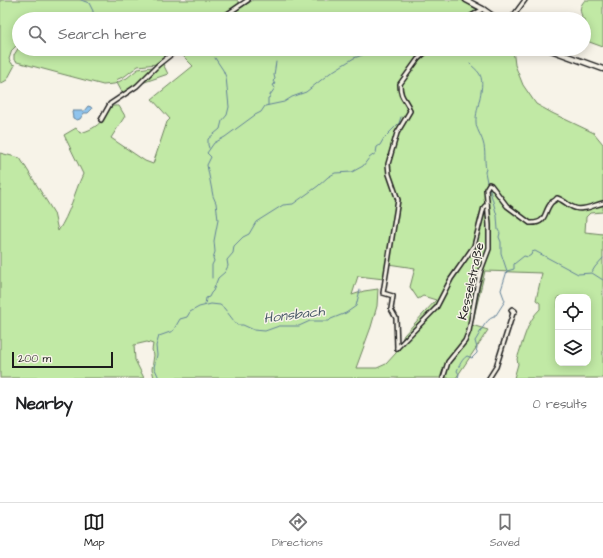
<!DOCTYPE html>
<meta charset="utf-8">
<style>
:root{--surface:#fff;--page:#f6f6f6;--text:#202124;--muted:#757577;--line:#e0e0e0;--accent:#1c1c1c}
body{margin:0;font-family:"Architects Daughter",sans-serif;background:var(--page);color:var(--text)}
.controls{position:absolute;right:12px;bottom:12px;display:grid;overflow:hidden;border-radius:8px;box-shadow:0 2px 10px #0003}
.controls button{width:36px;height:36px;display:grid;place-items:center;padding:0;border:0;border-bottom:1px solid var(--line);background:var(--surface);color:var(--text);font:20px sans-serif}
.scale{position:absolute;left:12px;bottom:10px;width:101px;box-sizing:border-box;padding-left:4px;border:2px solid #1c1c1c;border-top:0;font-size:11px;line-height:14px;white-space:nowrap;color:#1c1c1c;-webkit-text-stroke:3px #f7f3e8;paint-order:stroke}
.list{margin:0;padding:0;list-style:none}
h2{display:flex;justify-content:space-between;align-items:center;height:52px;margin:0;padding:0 16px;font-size:17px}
h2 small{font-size:13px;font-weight:400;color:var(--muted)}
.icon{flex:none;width:22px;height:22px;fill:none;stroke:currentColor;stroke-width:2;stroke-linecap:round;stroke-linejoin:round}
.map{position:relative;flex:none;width:603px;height:378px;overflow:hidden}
.search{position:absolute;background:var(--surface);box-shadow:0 2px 10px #0003;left:12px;right:12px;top:12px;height:44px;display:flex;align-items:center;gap:10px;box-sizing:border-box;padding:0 14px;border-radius:22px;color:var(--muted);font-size:15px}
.sheet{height:124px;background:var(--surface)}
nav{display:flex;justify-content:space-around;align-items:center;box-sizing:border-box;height:56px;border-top:1px solid var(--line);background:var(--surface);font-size:11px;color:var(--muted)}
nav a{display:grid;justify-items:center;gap:2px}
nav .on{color:var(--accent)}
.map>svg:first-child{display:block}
</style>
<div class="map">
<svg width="603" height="378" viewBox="0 0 603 378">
<rect width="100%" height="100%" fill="#f7f3e8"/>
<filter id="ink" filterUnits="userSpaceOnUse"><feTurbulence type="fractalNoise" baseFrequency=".025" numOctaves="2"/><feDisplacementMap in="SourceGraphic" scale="8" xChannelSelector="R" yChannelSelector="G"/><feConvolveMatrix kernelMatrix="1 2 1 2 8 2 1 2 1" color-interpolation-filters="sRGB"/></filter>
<g filter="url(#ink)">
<g fill="#c1e9a5" stroke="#6e8260" fill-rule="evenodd">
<path d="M0,0H237L242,7L253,0H462L491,19H19V43L12,50L9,59L12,64L15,65L7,80L0,84Z"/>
<path d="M585,0H603V47L584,40V19H581L582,16C579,9 580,6 585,0Z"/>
<path d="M19,47V49H175L157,64L138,66L125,76L116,80L118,82L127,78L138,69L160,66L163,64L168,74L136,85L123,94L117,83L114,84L103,85L17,62L14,60V55Z"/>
<path d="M176,49H513L515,65L523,85L536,104L552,113L594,133L603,144V212L590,213L586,217L585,232L603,234V378H514L518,364L517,359C523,342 527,321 540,309V303L536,300L542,273L485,271L472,325L488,330L456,378H154L152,369L154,355L152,350L153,344L147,342L134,345L135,360L144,378H0V192L1,185H0V153L20,158L54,213L58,231C70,214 74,193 83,174L64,135L76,128L80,133C88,131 97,127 102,120C109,112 105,105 119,106L125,116L111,138L145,161L153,164L167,122L170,119L152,99L193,66ZM388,264L415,268L410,287L418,299L423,296L436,300L404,335L396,353L386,364L377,368H356L371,327L377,306L378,289L364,291L352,295L358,276L384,279ZM558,297H588V363H558Z"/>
</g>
<path fill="#90c4ed" stroke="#628199" d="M88,106L91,107L92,109L88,113H84L80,119L77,120L73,118L72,112L73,111H84Z"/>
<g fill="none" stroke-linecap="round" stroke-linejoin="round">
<g stroke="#628199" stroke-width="1">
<path d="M81,0L89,3L93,11V19"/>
<path d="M470,64C473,67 477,70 479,73C487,84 475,109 476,122C476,129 481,135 483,142C486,151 484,160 486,169L485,172L487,182"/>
<path d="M268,105V98L270,97V95L275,88L273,85L275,84L273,81L275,79L274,75L276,62"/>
<path d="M209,148L208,145V139L220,129L222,121L227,115L229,107L226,77L223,70L215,58"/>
<path d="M489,187L497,216L498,230L500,233L499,237L501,242V253L507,271"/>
<path d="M592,272L595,267L603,258"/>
<path d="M212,278V265L214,261L213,258L215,252L214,241L218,220L216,203L213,196L207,165L211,157L207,153L214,143L225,137L255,115L261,112L265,106L284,102L292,97L306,92L330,73L354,58L365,54"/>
<path d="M205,305L206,298L209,297L211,293L213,291L218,278L225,272L228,266L227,260L233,253L234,246L243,237L249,234L256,222L283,205L293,204L318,186L328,177L335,173L352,172L363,166L369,158L376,153L377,147L380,145L384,138L399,123L401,117"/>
<path d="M159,378L154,367L157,355L156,346L159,336L173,331L180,319L187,317L190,312L199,307L211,304L220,305L224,308L237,325H243L254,330L265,331L279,326H299L310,321H329L331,319L346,313L356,306L360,290"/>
<path d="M458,378L459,374L457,371C459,366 462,359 467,356L472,358L477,353V351L476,350L477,348L475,341C480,334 485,319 494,317V315H496L505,301L501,290L507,271L514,269V264L524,256L528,257L531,255L532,252L535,251L578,274L592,273L603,280"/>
</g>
<defs>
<g id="street">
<path d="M220,19L248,0"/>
<path d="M466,19L483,9"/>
<path d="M511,19L525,0"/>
<path d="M101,120L110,104L137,86L158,65L178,49"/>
<path d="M397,348L396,318L391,309L393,296L383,293L398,200L389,174L388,164L397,133L410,111C407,99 400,100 400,84L418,59L429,49"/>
<path d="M397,348L436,308L451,279L474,246L484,207L487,204"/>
<path d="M443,378L448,362L465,341L469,331L477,286L481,270L489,249V225L486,189L489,184L491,185L507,206L530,223C548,224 543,211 552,202C554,201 556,200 557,198C564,200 568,206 575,208C584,211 594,205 603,203"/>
<path d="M489,378L496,367L513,313L515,311L512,309L511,310L513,313"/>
</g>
<g id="secondary">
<path d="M466,0L483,9L497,19"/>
<path d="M548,49L603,69"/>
</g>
</defs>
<use href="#street" stroke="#1c1c1c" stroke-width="6"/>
<use href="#secondary" stroke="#1c1c1c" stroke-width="7"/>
<use href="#street" stroke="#f7f3e8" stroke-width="3"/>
<use href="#secondary" stroke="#f7f3e8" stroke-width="4"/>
</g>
</g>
<g text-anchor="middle" stroke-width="3" stroke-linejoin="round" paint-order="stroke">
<g font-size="13" fill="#1c1c1c" stroke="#f7f3e8">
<text transform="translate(470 281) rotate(-77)" y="5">Kesselstraße</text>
</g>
<g font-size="14" font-style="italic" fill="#455765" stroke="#f7f3e8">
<text transform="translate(294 314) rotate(-7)" y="5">Honsbach</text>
</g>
</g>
</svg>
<div class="controls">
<button><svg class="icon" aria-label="locate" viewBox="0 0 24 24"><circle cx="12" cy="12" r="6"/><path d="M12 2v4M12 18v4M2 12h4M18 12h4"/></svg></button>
<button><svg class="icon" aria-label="layers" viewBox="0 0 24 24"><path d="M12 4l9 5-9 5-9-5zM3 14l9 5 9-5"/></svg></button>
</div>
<div class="scale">200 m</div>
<div class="search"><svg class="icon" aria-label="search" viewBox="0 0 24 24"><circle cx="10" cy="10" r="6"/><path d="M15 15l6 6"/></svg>Search here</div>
</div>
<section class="sheet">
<h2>Nearby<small>0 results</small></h2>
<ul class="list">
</ul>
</section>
<nav>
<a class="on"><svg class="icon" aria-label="map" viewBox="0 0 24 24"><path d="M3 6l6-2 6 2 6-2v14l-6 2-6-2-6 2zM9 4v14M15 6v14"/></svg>Map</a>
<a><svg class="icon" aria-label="directions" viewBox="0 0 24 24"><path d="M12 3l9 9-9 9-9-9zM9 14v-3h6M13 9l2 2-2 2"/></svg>Directions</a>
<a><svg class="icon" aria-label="saved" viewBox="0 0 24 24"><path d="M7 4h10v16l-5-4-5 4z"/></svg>Saved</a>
</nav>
